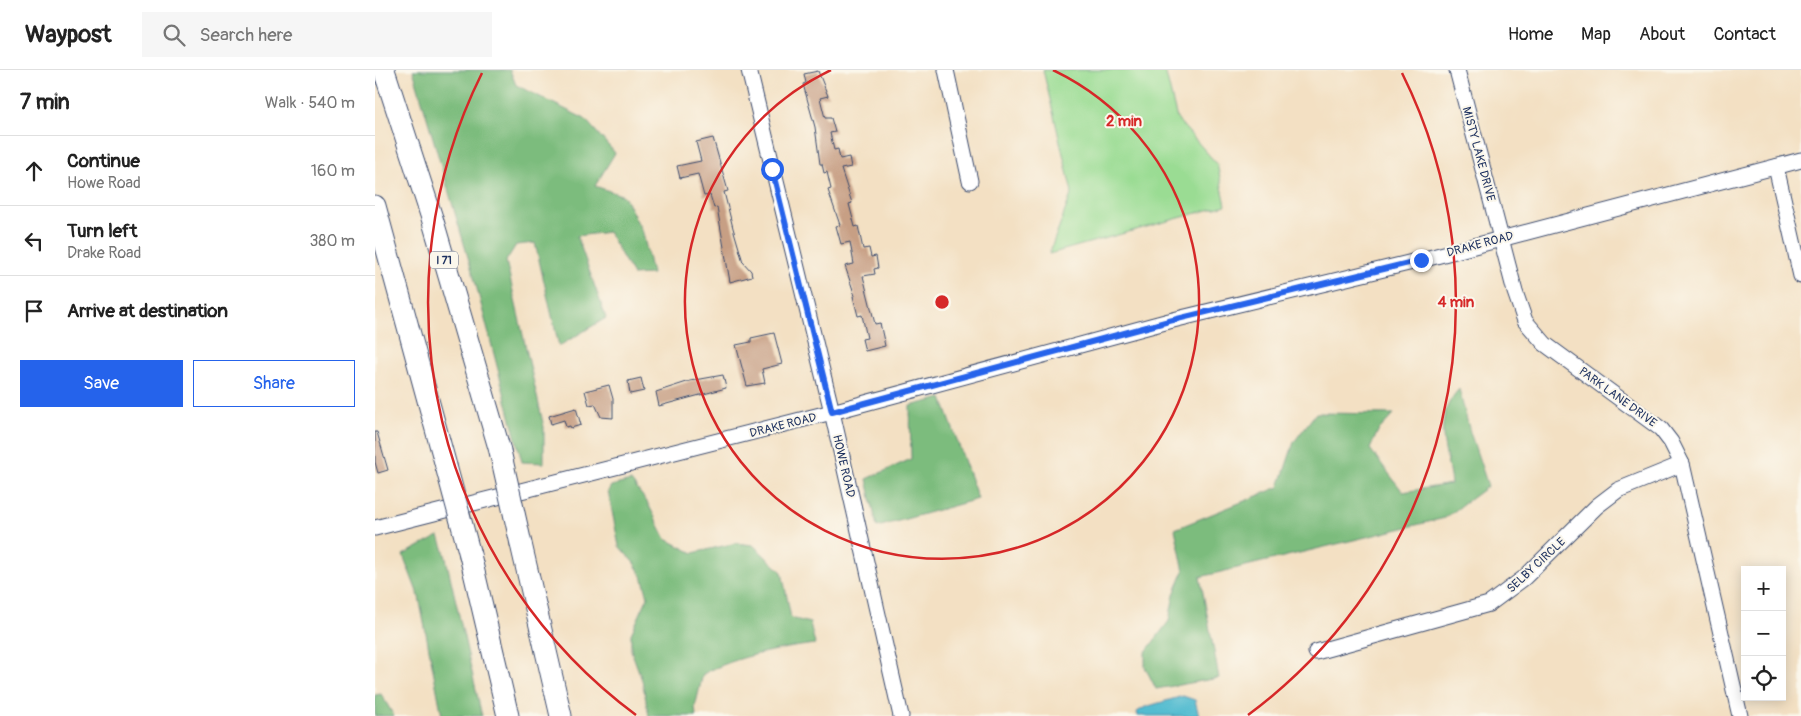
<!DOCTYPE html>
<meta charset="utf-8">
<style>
:root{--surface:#fff;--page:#f6f6f6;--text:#222;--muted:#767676;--line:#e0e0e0;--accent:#2563eb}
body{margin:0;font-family:Pangolin,sans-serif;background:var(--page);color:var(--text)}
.controls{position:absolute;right:15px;bottom:15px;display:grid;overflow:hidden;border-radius:0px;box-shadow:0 2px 12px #0003}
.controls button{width:45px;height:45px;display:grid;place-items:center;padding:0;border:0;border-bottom:1px solid var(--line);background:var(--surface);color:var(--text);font:25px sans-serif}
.stop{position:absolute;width:15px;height:15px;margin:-11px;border:4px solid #2563eb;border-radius:50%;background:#fff}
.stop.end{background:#2563eb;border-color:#fff;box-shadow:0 1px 5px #0008}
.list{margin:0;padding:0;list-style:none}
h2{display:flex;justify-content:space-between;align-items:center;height:65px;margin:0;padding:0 20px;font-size:21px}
h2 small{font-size:16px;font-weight:400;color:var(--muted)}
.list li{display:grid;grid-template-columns:32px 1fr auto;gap:15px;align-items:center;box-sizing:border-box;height:70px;padding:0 20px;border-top:1px solid var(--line)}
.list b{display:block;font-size:19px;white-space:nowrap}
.list p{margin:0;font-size:16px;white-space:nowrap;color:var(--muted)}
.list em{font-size:16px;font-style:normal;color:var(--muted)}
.actions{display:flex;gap:10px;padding:15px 20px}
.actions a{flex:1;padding:11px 0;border:1px solid var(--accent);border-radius:0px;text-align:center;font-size:18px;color:var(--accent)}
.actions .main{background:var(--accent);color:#fff}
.icon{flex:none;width:28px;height:28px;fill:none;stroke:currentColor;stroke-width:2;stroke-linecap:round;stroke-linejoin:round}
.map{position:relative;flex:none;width:1426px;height:646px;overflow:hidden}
header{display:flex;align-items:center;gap:30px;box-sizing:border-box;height:70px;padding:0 25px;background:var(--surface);border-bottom:1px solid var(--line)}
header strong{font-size:24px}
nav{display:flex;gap:28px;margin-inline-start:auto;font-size:18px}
.search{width:350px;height:45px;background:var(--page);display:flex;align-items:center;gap:12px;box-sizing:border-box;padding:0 18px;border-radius:0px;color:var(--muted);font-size:19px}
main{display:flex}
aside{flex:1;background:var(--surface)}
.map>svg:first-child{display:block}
</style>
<header>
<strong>Waypost</strong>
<div class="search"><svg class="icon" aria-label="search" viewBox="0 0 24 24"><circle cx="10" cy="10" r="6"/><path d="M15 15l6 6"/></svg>Search here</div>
<nav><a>Home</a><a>Map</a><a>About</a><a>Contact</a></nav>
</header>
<main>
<aside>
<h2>7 min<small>Walk · 540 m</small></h2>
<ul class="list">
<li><svg class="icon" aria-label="ahead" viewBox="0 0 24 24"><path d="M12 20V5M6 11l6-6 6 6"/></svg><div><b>Continue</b><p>Howe Road</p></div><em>160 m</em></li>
<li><svg class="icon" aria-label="left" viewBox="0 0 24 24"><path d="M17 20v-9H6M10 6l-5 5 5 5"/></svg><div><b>Turn left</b><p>Drake Road</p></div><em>380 m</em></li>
<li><svg class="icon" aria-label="arrive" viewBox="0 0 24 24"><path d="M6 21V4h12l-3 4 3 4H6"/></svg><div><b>Arrive at destination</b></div></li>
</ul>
<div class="actions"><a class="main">Save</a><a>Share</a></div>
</aside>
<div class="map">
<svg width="1426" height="646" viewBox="0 0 1426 646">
<rect width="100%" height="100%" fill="#fbf7ec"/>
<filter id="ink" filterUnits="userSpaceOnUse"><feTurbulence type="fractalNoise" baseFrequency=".02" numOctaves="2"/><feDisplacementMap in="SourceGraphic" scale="10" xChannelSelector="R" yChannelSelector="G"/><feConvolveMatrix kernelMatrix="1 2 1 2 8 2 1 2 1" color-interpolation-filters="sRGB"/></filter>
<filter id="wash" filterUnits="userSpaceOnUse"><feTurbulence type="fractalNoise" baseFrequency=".0096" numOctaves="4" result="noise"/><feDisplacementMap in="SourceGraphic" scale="20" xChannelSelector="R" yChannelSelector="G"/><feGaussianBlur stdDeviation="1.12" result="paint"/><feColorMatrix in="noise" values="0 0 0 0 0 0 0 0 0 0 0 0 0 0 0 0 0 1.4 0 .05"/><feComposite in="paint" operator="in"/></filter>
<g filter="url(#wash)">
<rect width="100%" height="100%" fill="#f3e0c3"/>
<path fill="#9adc93" stroke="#5a8678" d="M668,0H790L802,49L842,94L851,135L674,184L697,122Z"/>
<g fill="#7bbc7d" stroke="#4b766e">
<path d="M38,0H135L141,15L210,49L240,83L220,116L249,126L268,163L277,204L258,205L233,162L202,166L231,248L184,276L160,173L141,175L131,191L169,357V393L147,392L100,211Z"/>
<path d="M1084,319L1095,362L1113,416L1070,448L825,507L844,608L781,619L770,597V583L794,551L799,524L809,501L800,459L904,417L919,372L941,343L1019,344L1003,361L995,379L1028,422L1076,414C1072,378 1056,350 1084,319Z"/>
<path d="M567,328L603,429L502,457L492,409L536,389L535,336Z"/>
<path d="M256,411L272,432L291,469L318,483L361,473L378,475L407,502L416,548L435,553L440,574C402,579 362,586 328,604L320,637L321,646H274L267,610L256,580V564L273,527L267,506L259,493L244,476L233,421L236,416Z"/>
<path d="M64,466L70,484L107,646H67L44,527L28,485Z"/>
<path d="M6,624L19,646H0V625Z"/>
</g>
<path fill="#53bcd0" stroke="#377697" d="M808,626L820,630L824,646H763L762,642L770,637Z"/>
<g id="blocks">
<g fill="#c79f84">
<path d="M443,1L453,26L445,28L450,48H456L460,62L455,63L459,80L463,79L465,89L474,87L476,97L466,99L477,133L474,134L480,157L483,156L488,179L494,178L496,187L501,186L503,198L499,199L500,204L488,206L500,254L505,253L510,276L490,281L487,269L492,268L487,245L483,246L478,226H480L470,196L479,194L475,172L466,174L461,156L465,155L453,120L456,119L452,102L449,103L447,94H445L440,57L428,14L431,13L429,4Z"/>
<path d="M338,68L353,121L349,122L358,158L368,192L376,201L377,206L355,212L342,137L339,138L335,125L329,126L323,104L305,108L302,96L326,91L321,72Z"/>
<path d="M399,263L407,294L387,299L390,313L372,316L361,275L376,272V268Z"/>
<path d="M348,305L351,318L284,336L281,322L315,311Z"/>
<path d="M266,308L269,321L255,324L253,311Z"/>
<path d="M234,315L238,329V348L226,347L220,334L214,335L210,321Z"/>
<path d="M201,338L206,355L196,358L195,356L191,357L189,350L176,354L174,346Z"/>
<path d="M0,362H2L13,400L3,403L0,392Z"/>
</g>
</g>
</g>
<g filter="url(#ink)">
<use href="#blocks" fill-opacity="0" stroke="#3b4a6d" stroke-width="1"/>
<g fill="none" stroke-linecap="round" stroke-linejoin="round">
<defs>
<g id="minor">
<path d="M374,0L457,342L526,646"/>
<path d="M571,0L595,111"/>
<path d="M1082,0L1140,222L1150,251L1170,274L1286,359L1296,372L1307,394L1365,646"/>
<path d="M1401,97L1426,206"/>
<path d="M0,458L457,342L794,251L1046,190L1426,90"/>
<path d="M941,582L1114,534L1149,508L1222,436L1243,420L1307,394"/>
</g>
<g id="highway">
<path d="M9,0L57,148L125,381"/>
<path d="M0,136L71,396"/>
<path d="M146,474L186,646"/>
<path d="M95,485L133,646"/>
</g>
</defs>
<use href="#minor" stroke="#3b4a6d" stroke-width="17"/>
<use href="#highway" stroke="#3b4a6d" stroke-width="23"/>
<use href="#minor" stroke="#fff" stroke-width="15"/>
<use href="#highway" stroke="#fff" stroke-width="21"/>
<defs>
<g id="highway-bridge">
<path d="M125,381L146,474"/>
<path d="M71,396L95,485"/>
</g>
</defs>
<use href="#highway-bridge" stroke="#3b4a6d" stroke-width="23" stroke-linecap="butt"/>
<use href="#highway-bridge" stroke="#fff" stroke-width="21"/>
</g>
</g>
<g fill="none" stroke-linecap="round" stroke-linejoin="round" filter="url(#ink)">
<path stroke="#2563eb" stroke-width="6" d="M397,99L457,342L794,251L1046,190"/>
</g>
<g fill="none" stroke="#d62828" stroke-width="2.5">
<path d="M678 0A257 257 0 1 1 456 0"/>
<path d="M261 645A514 514 0 0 1 107 3M1027 3A514 514 0 0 1 873 645"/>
</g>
<g text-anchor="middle" stroke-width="4" stroke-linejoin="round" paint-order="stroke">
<rect fill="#fbf7ec" stroke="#5e6b89" stroke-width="1" x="55" y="181.5" width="28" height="17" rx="4"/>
<g font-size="11" font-weight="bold" fill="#1b2f5e">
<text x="69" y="194">I 71</text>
</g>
<g font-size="12" fill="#1b2f5e" stroke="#fbf7ec">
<text transform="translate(1104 84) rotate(75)" y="4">MISTY LAKE DRIVE</text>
<text transform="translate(1105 174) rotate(-15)" y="4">DRAKE ROAD</text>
<text transform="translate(1243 327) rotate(36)" y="4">PARK LANE DRIVE</text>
<text transform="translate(408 355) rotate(-14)" y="4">DRAKE ROAD</text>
<text transform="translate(469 396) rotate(77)" y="4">HOWE ROAD</text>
<text transform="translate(1161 495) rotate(-43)" y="4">SELBY CIRCLE</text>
</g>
</g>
<circle cx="567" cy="232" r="8" fill="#d62828" stroke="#fbf7ec" stroke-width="2.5"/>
<g font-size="15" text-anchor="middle" font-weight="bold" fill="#d62828" stroke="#fbf7ec" stroke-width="4" stroke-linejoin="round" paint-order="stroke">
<text x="749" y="56">2 min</text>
<text x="1081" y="237">4 min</text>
</g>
</svg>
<div class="controls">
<button>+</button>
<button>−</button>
<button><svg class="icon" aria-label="locate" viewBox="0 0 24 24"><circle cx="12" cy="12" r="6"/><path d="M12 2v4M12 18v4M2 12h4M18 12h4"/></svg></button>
</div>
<div class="stop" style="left:397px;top:99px"></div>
<div class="stop end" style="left:1046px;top:190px"></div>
</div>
</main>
